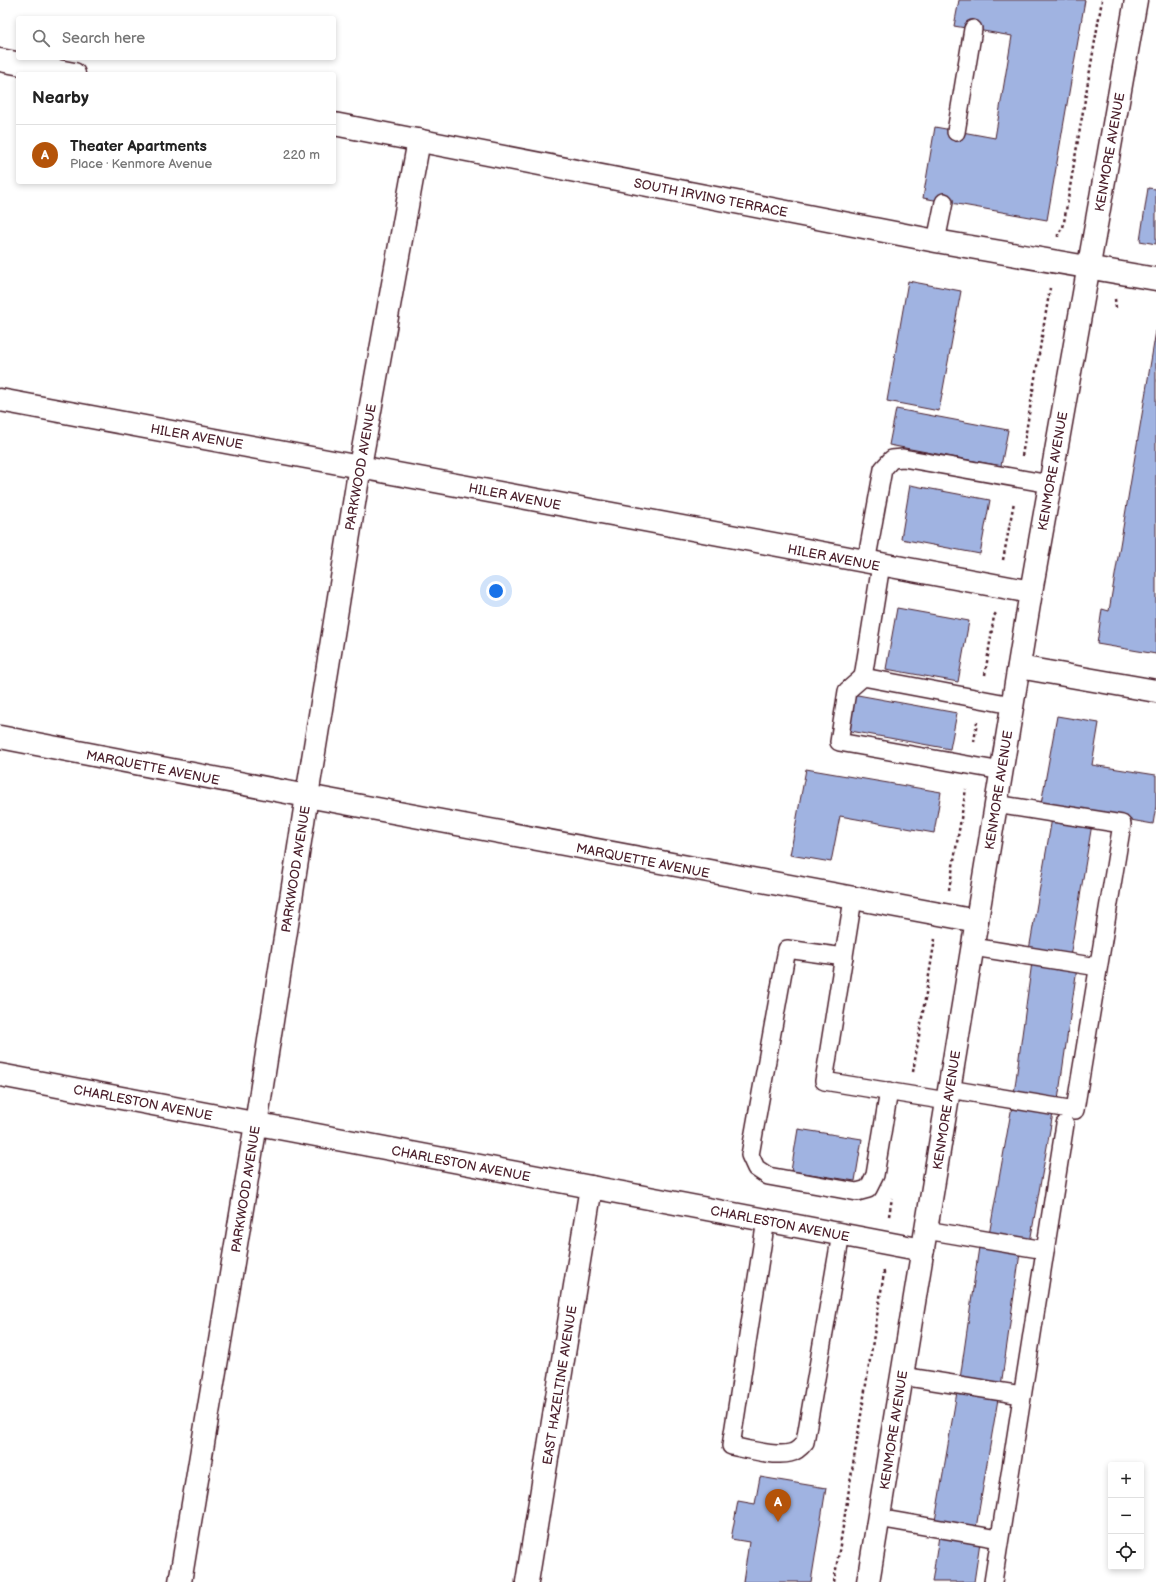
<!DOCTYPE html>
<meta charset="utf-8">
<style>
:root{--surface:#fff;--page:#f6f6f6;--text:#222;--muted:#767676;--line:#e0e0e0;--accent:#b45309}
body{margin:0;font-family:"Balsamiq Sans",sans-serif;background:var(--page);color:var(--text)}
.controls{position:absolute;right:12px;bottom:12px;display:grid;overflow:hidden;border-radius:4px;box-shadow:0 2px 6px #0003}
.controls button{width:36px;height:36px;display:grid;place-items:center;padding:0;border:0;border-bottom:1px solid var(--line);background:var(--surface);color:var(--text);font:20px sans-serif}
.you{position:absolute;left:496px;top:591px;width:14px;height:14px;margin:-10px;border:3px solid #fff;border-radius:50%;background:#1a73e8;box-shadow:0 0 0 6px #1a73e833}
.badge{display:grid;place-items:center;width:26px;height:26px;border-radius:50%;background:var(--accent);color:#fff;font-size:13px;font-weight:700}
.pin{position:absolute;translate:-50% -33px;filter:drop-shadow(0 1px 2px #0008)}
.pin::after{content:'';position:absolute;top:21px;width:14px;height:12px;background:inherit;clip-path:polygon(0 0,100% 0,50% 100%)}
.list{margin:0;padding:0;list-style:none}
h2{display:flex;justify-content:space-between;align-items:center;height:52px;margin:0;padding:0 16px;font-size:17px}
h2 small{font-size:13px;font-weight:400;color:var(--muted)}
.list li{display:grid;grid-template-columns:26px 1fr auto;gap:12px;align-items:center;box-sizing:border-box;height:60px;padding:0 16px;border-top:1px solid var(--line)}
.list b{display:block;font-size:15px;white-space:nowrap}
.list p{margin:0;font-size:13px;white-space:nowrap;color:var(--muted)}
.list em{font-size:13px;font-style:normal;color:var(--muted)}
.icon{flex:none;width:22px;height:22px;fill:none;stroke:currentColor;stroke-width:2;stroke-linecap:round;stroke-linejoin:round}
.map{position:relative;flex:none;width:1156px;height:1582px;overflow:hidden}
.search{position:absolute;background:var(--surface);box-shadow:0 2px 6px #0003;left:16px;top:16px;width:320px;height:44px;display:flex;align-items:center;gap:10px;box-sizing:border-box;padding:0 14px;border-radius:4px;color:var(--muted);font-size:15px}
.panel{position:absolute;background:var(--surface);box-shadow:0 2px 6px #0003;left:16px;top:72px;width:320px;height:112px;border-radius:4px}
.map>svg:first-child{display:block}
</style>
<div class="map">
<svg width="1156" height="1582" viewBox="0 0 1156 1582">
<rect width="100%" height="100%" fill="#fff"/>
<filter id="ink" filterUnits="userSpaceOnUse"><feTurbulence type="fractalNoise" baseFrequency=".025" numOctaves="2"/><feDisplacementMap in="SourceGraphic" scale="8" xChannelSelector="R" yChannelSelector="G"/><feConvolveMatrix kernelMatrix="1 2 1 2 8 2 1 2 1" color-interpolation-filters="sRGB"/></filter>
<g filter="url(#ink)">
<g fill="#a0b3e1" stroke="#4a1f2b">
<path d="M959,0H1085L1047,220L923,198L935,127L995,138L1012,36L954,26Z"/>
<path d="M1148,188L1156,189V244L1140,241Z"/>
<path d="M908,281L961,291L939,411L887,401Z"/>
<path d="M1156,331V654L1097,644L1102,609L1109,611Z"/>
<path d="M896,409L1008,430L1001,466L889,445Z"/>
<path d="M910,485L990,500L980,554L901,539Z"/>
<path d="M897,608L969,621L958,682L886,669Z"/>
<path d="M852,694L957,713L950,749L845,730Z"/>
<path d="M1057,716L1099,723L1092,765L1156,775V806L1153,824L1041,804Z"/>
<path d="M806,769L941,792L934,833L840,816L831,862L790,855Z"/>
<path d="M1052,818L1092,824L1070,957L1029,950Z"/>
<path d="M1032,962L1077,968L1058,1100L1014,1094Z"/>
<path d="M1012,1106L1053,1113L1030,1242L989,1235Z"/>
<path d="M798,1129L862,1139L855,1181L791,1171Z"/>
<path d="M979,1247L1020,1253L1001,1386L960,1379Z"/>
<path d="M957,1392L998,1399L976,1528L935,1521Z"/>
<path d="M760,1477L826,1488L811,1582H743L749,1542L731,1539L738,1501L755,1504Z"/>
<path d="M939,1536L980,1542L974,1582H932Z"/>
</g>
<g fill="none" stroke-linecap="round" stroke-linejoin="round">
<defs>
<g id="lane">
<path d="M956,132L973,29"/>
<path d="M936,241L944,202"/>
<path d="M866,563L883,469L892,459L903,458L1050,484"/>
<path d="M863,677L881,565"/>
<path d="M1002,771L839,742L847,691L863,677L1012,705"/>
<path d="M853,899L824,1081L947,1101"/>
<path d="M973,947L1098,967"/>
<path d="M844,957L787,949L750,1155L756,1168L768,1176L857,1192L868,1189L875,1175L889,1091"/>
<path d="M949,1089L1075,1110L1122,824L996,804"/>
<path d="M766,1220L731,1446C746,1449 776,1457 790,1453C796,1452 801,1447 805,1442L841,1234"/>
<path d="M926,1230L1045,1250"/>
<path d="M902,1376L1022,1395"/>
<path d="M878,1518L999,1539"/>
<path d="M993,1582L1065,1124"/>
</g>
<g id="street">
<path d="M0,60L74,74"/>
<path d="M334,124L936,241L1156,279"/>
<path d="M419,140L360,466L307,796L977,921"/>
<path d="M0,400C344,463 687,529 1031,592"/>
<path d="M1019,667L1156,691"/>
<path d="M0,737L307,796L256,1124L180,1582"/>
<path d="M0,1075L923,1250"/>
<path d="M527,1582L591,1187"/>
</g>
<path id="secondary" d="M868,1582L1031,592L1136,0"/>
</defs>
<use href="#lane" stroke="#4a1f2b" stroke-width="20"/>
<use href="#street" stroke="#4a1f2b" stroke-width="25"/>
<use href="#secondary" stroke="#4a1f2b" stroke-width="25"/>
<g stroke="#4a1f2b" stroke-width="2.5" stroke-dasharray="3 3" stroke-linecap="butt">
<path d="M1058,237V233L1063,228L1102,0"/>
<path d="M1115,299L1116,308"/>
<path d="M1022,456L1050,288"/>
<path d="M1003,560L1014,502"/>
<path d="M985,675L994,616L996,613"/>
<path d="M974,742L977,722"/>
<path d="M949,890L966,789"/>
<path d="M913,1072L935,939"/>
<path d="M889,1216L892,1198"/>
<path d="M834,1582L884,1273L883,1268"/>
</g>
<use href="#lane" stroke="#fff" stroke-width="17"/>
<use href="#street" stroke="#fff" stroke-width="22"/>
<use href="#secondary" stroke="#fff" stroke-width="22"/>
</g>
</g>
<g text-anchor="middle" stroke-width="3" stroke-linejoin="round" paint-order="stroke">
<g font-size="13" fill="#4a1f2b" stroke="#fff">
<text transform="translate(1109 152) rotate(-80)" y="5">KENMORE AVENUE</text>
<text transform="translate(711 197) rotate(11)" y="5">SOUTH IRVING TERRACE</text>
<text transform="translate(197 436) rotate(10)" y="5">HILER AVENUE</text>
<text transform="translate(360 467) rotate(-80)" y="5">PARKWOOD AVENUE</text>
<text transform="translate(1052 471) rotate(-80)" y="5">KENMORE AVENUE</text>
<text transform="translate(515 496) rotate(11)" y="5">HILER AVENUE</text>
<text transform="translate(834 557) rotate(11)" y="5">HILER AVENUE</text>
<text transform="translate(153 767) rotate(11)" y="5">MARQUETTE AVENUE</text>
<text transform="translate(998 790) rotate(-81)" y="5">KENMORE AVENUE</text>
<text transform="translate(643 860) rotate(11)" y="5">MARQUETTE AVENUE</text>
<text transform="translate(295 869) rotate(-81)" y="5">PARKWOOD AVENUE</text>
<text transform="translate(143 1102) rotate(11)" y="5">CHARLESTON AVENUE</text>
<text transform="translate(946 1110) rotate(-81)" y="5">KENMORE AVENUE</text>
<text transform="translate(461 1163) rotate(11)" y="5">CHARLESTON AVENUE</text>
<text transform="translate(245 1189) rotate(-81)" y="5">PARKWOOD AVENUE</text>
<text transform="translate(780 1223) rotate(11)" y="5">CHARLESTON AVENUE</text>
<text transform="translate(559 1385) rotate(-81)" y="5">EAST HAZELTINE AVENUE</text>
<text transform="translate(893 1430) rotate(-81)" y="5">KENMORE AVENUE</text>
</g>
</g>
</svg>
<div class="controls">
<button>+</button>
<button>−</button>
<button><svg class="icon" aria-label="locate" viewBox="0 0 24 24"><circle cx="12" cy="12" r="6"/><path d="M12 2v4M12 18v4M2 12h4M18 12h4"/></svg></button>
</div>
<div class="you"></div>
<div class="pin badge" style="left:778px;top:1522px">A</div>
<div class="search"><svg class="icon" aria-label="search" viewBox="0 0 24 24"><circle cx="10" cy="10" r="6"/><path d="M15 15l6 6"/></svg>Search here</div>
<section class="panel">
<h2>Nearby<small></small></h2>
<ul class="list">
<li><span class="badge">A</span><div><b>Theater Apartments</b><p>Place · Kenmore Avenue</p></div><em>220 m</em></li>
</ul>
</section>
</div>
